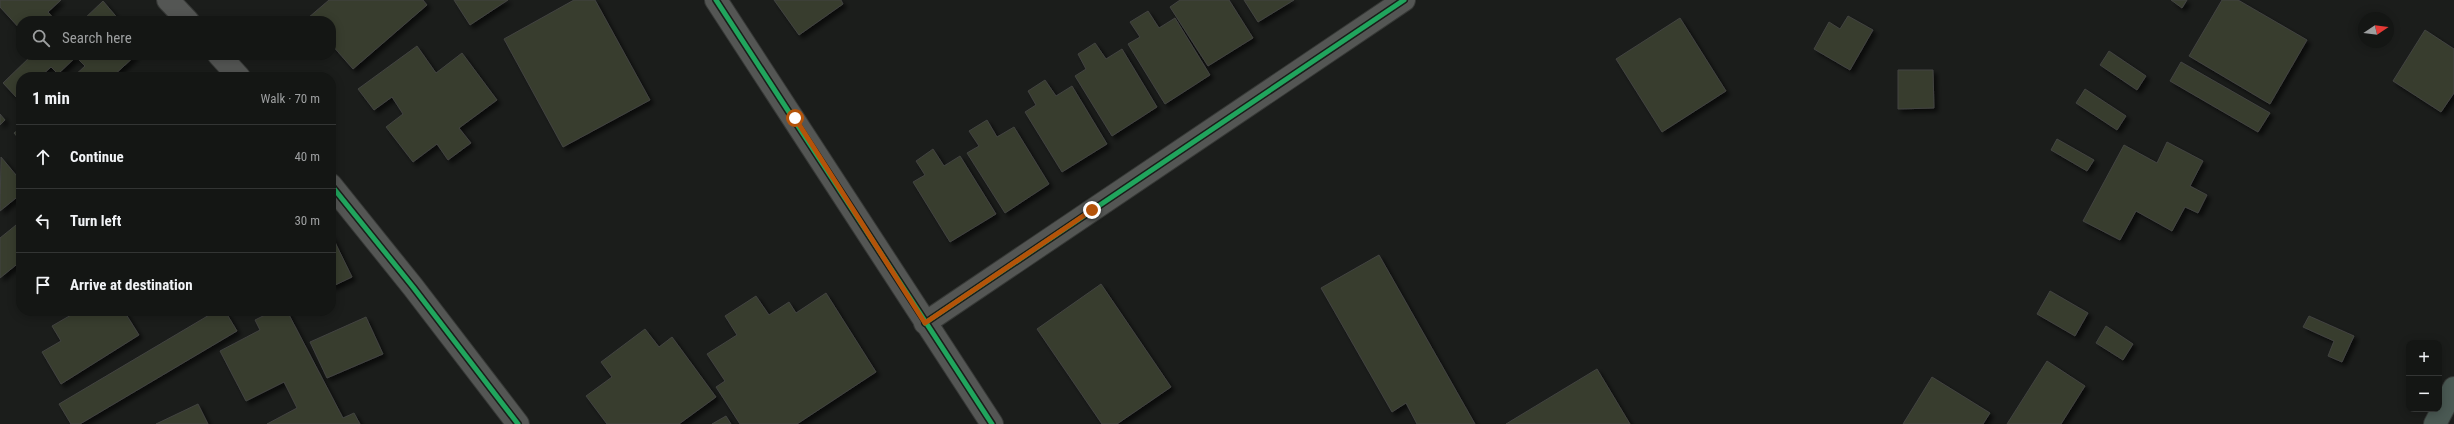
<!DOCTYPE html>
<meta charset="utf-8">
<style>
:root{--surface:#141614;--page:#1d1f1d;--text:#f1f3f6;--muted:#9d9fa0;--line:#333534}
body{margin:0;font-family:"Roboto Condensed",sans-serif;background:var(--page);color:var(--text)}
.controls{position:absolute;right:12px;bottom:12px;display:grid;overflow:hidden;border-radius:8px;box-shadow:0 2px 10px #0003}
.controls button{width:36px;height:36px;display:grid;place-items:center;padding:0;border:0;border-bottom:1px solid var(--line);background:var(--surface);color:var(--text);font:20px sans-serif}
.compass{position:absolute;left:2358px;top:12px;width:36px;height:36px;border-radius:50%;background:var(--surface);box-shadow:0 2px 10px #0003;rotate:77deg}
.stop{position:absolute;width:12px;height:12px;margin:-9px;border:3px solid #b45309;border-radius:50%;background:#fff}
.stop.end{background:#b45309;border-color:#fff;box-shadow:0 1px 4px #0008}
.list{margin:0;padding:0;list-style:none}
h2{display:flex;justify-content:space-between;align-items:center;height:52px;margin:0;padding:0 16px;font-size:17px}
h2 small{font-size:13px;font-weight:400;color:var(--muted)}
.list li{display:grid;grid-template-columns:26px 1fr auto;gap:12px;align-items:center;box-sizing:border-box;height:64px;padding:0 16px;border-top:1px solid var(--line)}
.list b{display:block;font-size:15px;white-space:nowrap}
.list em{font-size:13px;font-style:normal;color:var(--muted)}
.icon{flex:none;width:22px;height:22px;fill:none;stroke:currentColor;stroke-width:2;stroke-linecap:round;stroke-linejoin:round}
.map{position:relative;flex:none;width:2454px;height:424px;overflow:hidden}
.search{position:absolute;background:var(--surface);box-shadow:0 2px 10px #0003;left:16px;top:16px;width:320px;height:44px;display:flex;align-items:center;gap:10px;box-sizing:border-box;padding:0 14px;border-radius:16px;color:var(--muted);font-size:15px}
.panel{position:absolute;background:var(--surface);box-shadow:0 2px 10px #0003;left:16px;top:72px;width:320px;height:244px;border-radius:16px}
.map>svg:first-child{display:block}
</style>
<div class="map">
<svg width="2454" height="424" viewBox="0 0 2454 424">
<defs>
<filter id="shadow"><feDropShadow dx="3.5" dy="3.5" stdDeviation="2" flood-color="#0009"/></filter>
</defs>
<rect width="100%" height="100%" fill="#1b1d1b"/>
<g fill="#383d2f" stroke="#424341" filter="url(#shadow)">
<path d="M0,0H61L48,12L56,21H21V30L0,7Z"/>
<path d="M329,0H423L427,5L353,69L331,44V21H311L308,18Z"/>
<path d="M454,0H508L470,25Z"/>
<path d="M574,0H595L650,100L563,147L504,39Z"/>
<path d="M774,0H841L843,4L799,35Z"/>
<path d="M1180,0H1229L1253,38L1208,66L1170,7Z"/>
<path d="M1244,0H1294L1258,22Z"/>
<path d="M2171,0H2187L2182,8Z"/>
<path d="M2222,0H2238L2307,40L2270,104L2189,56Z"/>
<path d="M103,1L120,21H82Z"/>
<path d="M1148,11L1159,28L1175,18L1210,75L1165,104L1128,44L1140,37L1130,22Z"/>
<path d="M1848,16L1873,30L1850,70L1814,49L1829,22L1840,29Z"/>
<path d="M1680,18L1726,91L1662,132L1616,59Z"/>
<path d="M2425,30L2454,49V93L2441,112L2393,81Z"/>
<path d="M1095,43L1106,59L1122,49L1157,107L1112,136L1075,76L1086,69L1078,54Z"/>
<path d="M417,46L436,73L462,53L497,100L459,128L471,143L448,160L437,144L413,162L386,127L403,114L392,97L374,110L358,89Z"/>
<path d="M2109,51L2146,76L2137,90L2100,65Z"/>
<path d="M32,55H136L112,77H73L85,66L76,57L58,74L51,67L40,77H21V94L17,98L3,83Z"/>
<path d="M2181,62L2270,113L2258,132L2170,81Z"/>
<path d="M1898,70H1933L1934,108L1898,109Z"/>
<path d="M1045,80L1056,96L1072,86L1107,144L1062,172L1025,112L1036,105L1028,91Z"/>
<path d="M2085,89L2126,116L2117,130L2076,103Z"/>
<path d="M0,114L5,120L0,125Z"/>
<path d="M987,120L997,137L1014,127L1049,184L1005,213L967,153L979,146L969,131Z"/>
<path d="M21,128V141L14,133Z"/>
<path d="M2057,139L2094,160L2087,171L2051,150Z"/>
<path d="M2167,142L2203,161L2190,186L2207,195L2198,213L2185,207L2172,231L2136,211L2120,240L2083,221L2124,145L2157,163Z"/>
<path d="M933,149L944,166L960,156L996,214L950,242L913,182L925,175L916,161Z"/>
<path d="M1,157L21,181V194L0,211Z"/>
<path d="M21,221V261L0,278V238Z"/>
<path d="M331,234L352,277L331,287Z"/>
<path d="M1379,255L1475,424H1417L1406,403L1392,412L1321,288Z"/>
<path d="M1101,284L1171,387L1117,424H1102L1037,329Z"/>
<path d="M2050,291L2088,313L2075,336L2037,314Z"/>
<path d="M826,293L876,372L797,424H740L716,387L725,381L707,354L737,335L725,316L756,296L769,315L789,302L796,313Z"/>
<path d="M78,311H124L139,335L61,384L42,352L61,341L52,326Z"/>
<path d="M216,311H225L237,331L80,424H71L59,404Z"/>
<path d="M273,311H287L343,418L354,413L360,424H267L297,408L284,382L246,401L220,351L260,330L255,320Z"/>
<path d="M2309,316L2354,336L2342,362L2328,356L2334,341L2303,327Z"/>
<path d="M366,317L383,354L327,378L310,342Z"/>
<path d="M2106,326L2133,344L2123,360L2096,343Z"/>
<path d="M645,329L659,347L672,337L716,397L679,424H607L586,396L612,377L601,362Z"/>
<path d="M2047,361L2085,386L2061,424H2007Z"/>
<path d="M1597,369L1630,424H1506Z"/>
<path d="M1932,377L1990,413L1983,424H1903Z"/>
<path d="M198,404L208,424H156Z"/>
<path d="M726,416L731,424H712Z"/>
</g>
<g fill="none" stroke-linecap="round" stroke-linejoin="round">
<defs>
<g id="street">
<path d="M168,0L188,21"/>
<path d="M716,0L992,424"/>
<path d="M219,55L239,77"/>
<path d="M331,185L413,287L518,424"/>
<path d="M925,323L1404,0"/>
</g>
<path id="highway" d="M2435,424L2454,388"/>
</defs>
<use href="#street" stroke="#363836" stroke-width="24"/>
<use href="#highway" stroke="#363836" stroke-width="24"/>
<use href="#street" stroke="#545654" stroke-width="22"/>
<use href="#highway" stroke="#4a5953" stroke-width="22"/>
<defs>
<g id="cycleway">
<path d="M716,0L992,424"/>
<path d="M331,185L413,287L518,424"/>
<path d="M925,323L1404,0"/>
</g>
</defs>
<use href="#cycleway" stroke="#1a1e1a" stroke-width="8"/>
<use href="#cycleway" stroke="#20a55d" stroke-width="5"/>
</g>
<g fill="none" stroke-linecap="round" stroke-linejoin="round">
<path stroke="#b45309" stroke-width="5" d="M795,118L925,323L1092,210"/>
</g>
</svg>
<div class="controls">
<button>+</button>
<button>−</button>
</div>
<svg class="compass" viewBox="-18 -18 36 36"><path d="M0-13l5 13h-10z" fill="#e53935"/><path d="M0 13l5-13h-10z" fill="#9d9fa0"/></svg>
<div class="stop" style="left:795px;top:118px"></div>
<div class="stop end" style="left:1092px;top:210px"></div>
<div class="search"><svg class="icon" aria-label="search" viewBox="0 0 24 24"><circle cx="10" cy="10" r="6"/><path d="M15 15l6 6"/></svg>Search here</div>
<section class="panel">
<h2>1 min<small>Walk · 70 m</small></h2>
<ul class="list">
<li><svg class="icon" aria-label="ahead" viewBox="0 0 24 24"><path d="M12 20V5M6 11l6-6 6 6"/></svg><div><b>Continue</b></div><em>40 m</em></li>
<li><svg class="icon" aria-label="left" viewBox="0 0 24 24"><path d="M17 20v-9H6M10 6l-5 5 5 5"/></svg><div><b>Turn left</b></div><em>30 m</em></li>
<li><svg class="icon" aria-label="arrive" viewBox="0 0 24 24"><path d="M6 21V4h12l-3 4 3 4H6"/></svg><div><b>Arrive at destination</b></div></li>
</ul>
</section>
</div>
